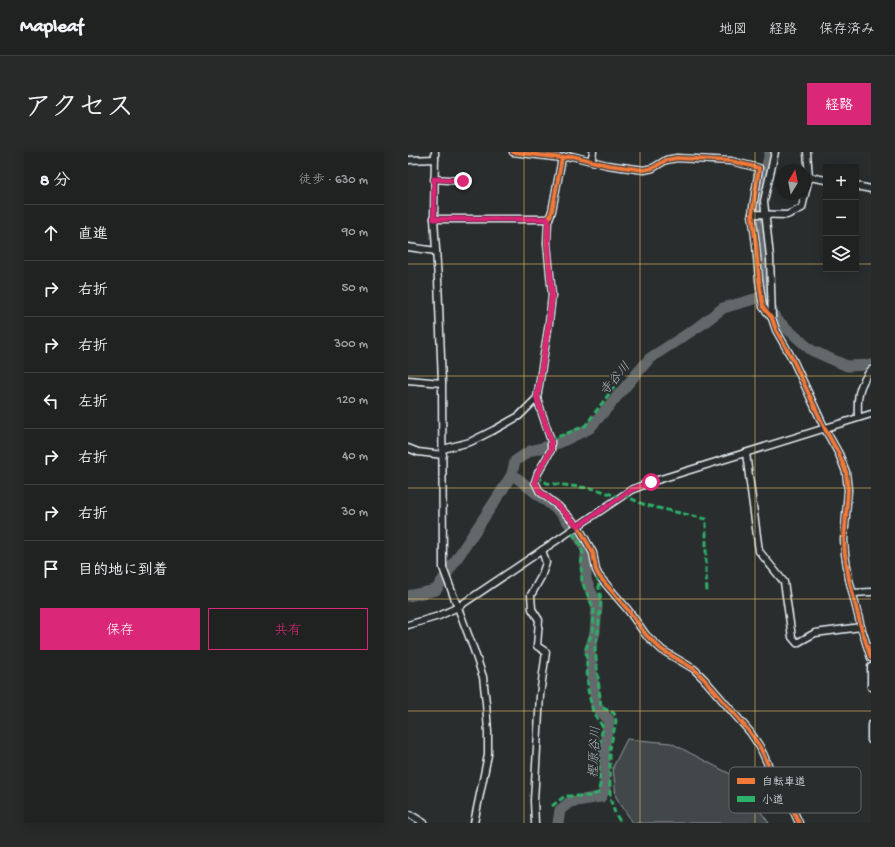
<!DOCTYPE html>
<html lang="ja">
<meta charset="utf-8">
<style>
:root{--surface:#202222;--page:#282a2a;--text:#f1f3f6;--muted:#a2a4a5;--line:#3d3f40;--accent:#db2777}
body{margin:0;font-family:"Gochi Hand","Klee One",sans-serif;background:var(--page);color:var(--text)}
.controls{position:absolute;right:12px;top:12px;display:grid;overflow:hidden;border-radius:0px;box-shadow:0 2px 10px #0003}
.controls button{width:36px;height:36px;display:grid;place-items:center;padding:0;border:0;border-bottom:1px solid var(--line);background:var(--surface);color:var(--text);font:20px sans-serif}
.compass{position:absolute;left:367px;top:12px;width:36px;height:36px;border-radius:50%;background:var(--surface);box-shadow:0 2px 10px #0003;rotate:10deg}
.stop{position:absolute;width:12px;height:12px;margin:-9px;border:3px solid #db2777;border-radius:50%;background:#fff}
.stop.end{background:#db2777;border-color:#fff;box-shadow:0 1px 4px #0008}
.list{margin:0;padding:0;list-style:none}
h2{display:flex;justify-content:space-between;align-items:center;height:52px;margin:0;padding:0 16px;font-size:17px}
h2 small{font-size:13px;font-weight:400;color:var(--muted)}
.list li{display:grid;grid-template-columns:26px 1fr auto;gap:12px;align-items:center;box-sizing:border-box;height:56px;padding:0 16px;border-top:1px solid var(--line)}
.list b{display:block;font-size:15px;white-space:nowrap}
.list em{font-size:13px;font-style:normal;color:var(--muted)}
.actions{display:flex;gap:8px;padding:12px 16px}
.actions a{flex:1;padding:9px 0;border:1px solid var(--accent);border-radius:0px;text-align:center;font-size:14px;color:var(--accent)}
.actions .main{background:var(--accent);color:#fff}
.icon{flex:none;width:22px;height:22px;fill:none;stroke:currentColor;stroke-width:2;stroke-linecap:round;stroke-linejoin:round}
.map{position:relative;flex:none;width:463px;height:671px;overflow:hidden;border-radius:0px}
header{display:flex;align-items:center;gap:24px;box-sizing:border-box;height:56px;padding:0 20px;background:var(--surface);border-bottom:1px solid var(--line)}
header strong{font-size:19px}
nav{display:flex;gap:22px;margin-inline-start:auto;font-size:14px}
.intro{display:flex;align-items:center;justify-content:space-between;box-sizing:border-box;height:96px;padding:0 24px}
h1{margin:0;font-size:28px}
.button{padding:10px 18px;border-radius:0px;background:var(--accent);color:#fff;font-size:14px;font-weight:700}
main{display:flex;gap:24px;padding:0 24px}
aside{flex:1;background:var(--surface);border-radius:0px;box-shadow:0 2px 10px #0003}
.map>svg:first-child{display:block}
</style>
<header>
<strong>Mapleaf</strong>
<nav><a>地図</a><a>経路</a><a>保存済み</a></nav>
</header>
<div class="intro"><h1>アクセス</h1><a class="button">経路</a></div>
<main>
<aside>
<h2>8 分<small>徒歩 · 630 m</small></h2>
<ul class="list">
<li><svg class="icon" aria-label="ahead" viewBox="0 0 24 24"><path d="M12 20V5M6 11l6-6 6 6"/></svg><div><b>直進</b></div><em>90 m</em></li>
<li><svg class="icon" aria-label="right" viewBox="0 0 24 24"><path d="M7 20v-9h11M14 6l5 5-5 5"/></svg><div><b>右折</b></div><em>50 m</em></li>
<li><svg class="icon" aria-label="right" viewBox="0 0 24 24"><path d="M7 20v-9h11M14 6l5 5-5 5"/></svg><div><b>右折</b></div><em>300 m</em></li>
<li><svg class="icon" aria-label="left" viewBox="0 0 24 24"><path d="M17 20v-9H6M10 6l-5 5 5 5"/></svg><div><b>左折</b></div><em>120 m</em></li>
<li><svg class="icon" aria-label="right" viewBox="0 0 24 24"><path d="M7 20v-9h11M14 6l5 5-5 5"/></svg><div><b>右折</b></div><em>40 m</em></li>
<li><svg class="icon" aria-label="right" viewBox="0 0 24 24"><path d="M7 20v-9h11M14 6l5 5-5 5"/></svg><div><b>右折</b></div><em>30 m</em></li>
<li><svg class="icon" aria-label="arrive" viewBox="0 0 24 24"><path d="M6 21V4h12l-3 4 3 4H6"/></svg><div><b>目的地に到着</b></div></li>
</ul>
<div class="actions"><a class="main">保存</a><a>共有</a></div>
</aside>
<div class="map">
<svg width="463" height="671" viewBox="0 0 463 671">
<rect width="100%" height="100%" fill="#2a2d2e"/>
<filter id="ink" filterUnits="userSpaceOnUse"><feTurbulence type="fractalNoise" baseFrequency=".025" numOctaves="2"/><feDisplacementMap in="SourceGraphic" scale="8" xChannelSelector="R" yChannelSelector="G"/><feConvolveMatrix kernelMatrix="1 2 1 2 8 2 1 2 1" color-interpolation-filters="sRGB"/></filter>
<g filter="url(#ink)">
<path fill="#424648" stroke="#959ca0" d="M219,587L263,591L326,624L361,671H225L208,645L205,615Z"/>
<g fill="none" stroke-linecap="round" stroke-linejoin="round">
<g stroke="#63686b" stroke-width="11">
<path d="M362,0L350,53L356,97L357,144L368,167L403,198L439,214L463,213"/>
<path d="M104,322L153,361L171,384L178,398V428L189,454L187,480L182,498L188,554L201,568L196,598L197,637L193,645L162,650L152,658L150,671"/>
<path d="M0,444L28,438L95,337L104,322L107,309L122,299L151,291L182,276L242,206L290,175L315,156L357,144"/>
</g>
<defs>
<g id="minor">
<path d="M27,0L26,67L30,128L34,231L35,416L66,498L75,525L78,551L80,580V603L66,671"/>
<path d="M105,0L154,6L164,4L199,13L236,18L245,16L258,8L269,6L323,9L351,16L344,62L348,93L351,128L355,155L364,166L368,178L385,208L417,277L431,302L438,320L440,338L436,388L437,402L441,427L453,475L463,506"/>
<path d="M399,0L401,25"/>
<path d="M154,6L144,59L140,69L139,91L144,143L141,171L129,246L143,289V298L130,321L127,330L132,340L150,354L170,374L185,401L188,418L191,424L220,458L238,483L254,498L286,517L296,527L342,580L352,595L372,639L386,660L391,671"/>
<path d="M0,8L27,7"/>
<path d="M183,9L185,0"/>
<path d="M26,27L55,29"/>
<path d="M448,34L463,37"/>
<path d="M344,62L379,63L394,56L401,25L418,28"/>
<path d="M26,67H141"/>
<path d="M0,95L28,99"/>
<path d="M364,166L362,105L356,49L367,0"/>
<path d="M0,228L34,231"/>
<path d="M450,265C449,245 450,234 463,218"/>
<path d="M0,296L10,300L35,303"/>
<path d="M35,297L62,290L86,278L111,264L129,246"/>
<path d="M338,301L351,399L376,430L384,485L389,491L407,481L453,475"/>
<path d="M445,441L463,440"/>
<path d="M0,473L31,464L50,455L223,338L243,330L463,262"/>
<path d="M463,515V535"/>
<path d="M463,573V588"/>
<path d="M0,662L3,663L16,671"/>
<path d="M127,671L126,649L132,543L138,500L129,494L131,468L124,457L123,443L133,425L138,411L134,398"/>
</g>
</defs>
<use href="#minor" stroke="#e8f1f8" stroke-width="9"/>
<use href="#minor" stroke="#2a2d2e" stroke-width="6"/>
<g stroke="#2db169" stroke-width="3" stroke-dasharray="6 3" stroke-linecap="butt">
<path d="M142,288L177,274L207,234"/>
<path d="M129,325L139,331L188,337L211,345"/>
<path d="M215,343L237,353L298,367V419L299,441"/>
<path d="M189,423L193,449L190,480L187,496L193,555L206,561L208,569L202,597V646L207,661L213,671"/>
<path d="M144,654L157,644H182L190,641L192,633L190,599L195,575L185,560L180,538L178,496L185,478L186,457L174,430L173,412L175,401L172,392L163,379"/>
</g>
<defs>
<g id="cycleway">
<path d="M105,0L154,6L164,4L199,13L236,18L245,16L258,8L269,6L323,9L351,16L344,62L348,93L351,128L355,155L364,166L368,178L385,208L417,277L431,302L438,320L440,338L436,388L437,402L441,427L453,475L463,506"/>
<path d="M154,6L144,59L140,69L139,91L144,143L141,171L129,246L143,289V298L130,321L127,330L132,340L150,354L170,374L185,401L188,418L191,424L220,458L238,483L254,498L286,517L296,527L342,580L352,595L372,639L386,660L391,671"/>
</g>
</defs>
<use href="#cycleway" stroke="#2a2d2e" stroke-width="6"/>
<use href="#cycleway" stroke="#f17a3a" stroke-width="4"/>
</g>
</g>
<g fill="none" stroke-linecap="round" stroke-linejoin="round" filter="url(#ink)">
<path stroke="#db2777" stroke-width="5" d="M55,29L26,27V67H140V91L144,143L141,171L129,246L143,289V298L130,320L127,330L132,340L150,354L170,374L223,338L243,330"/>
</g>
<path fill="none" stroke="#ffd166" stroke-width="1" stroke-opacity="0.55" d="M116,0V671M232,0V671M347,0V671M0,112H418M448,112H463M0,224H463M0,336H463M0,447H463M0,559H463"/>
<g text-anchor="middle" stroke-width="3.5" stroke-linejoin="round" paint-order="stroke">
<g font-size="13" font-style="italic" fill="#acb3b9" stroke="#2a2d2e">
<text transform="translate(206 226) rotate(-49)" y="5">寺谷川</text>
<text transform="translate(185 600) rotate(-87)" y="5">樫原谷川</text>
</g>
</g>
<rect x="321" y="615" width="132" height="46" rx="6" fill="#2a2d2e" stroke="#63686b" stroke-width="1"/>
<rect x="329" y="626" width="18" height="6" fill="#f17a3a"/>
<rect x="329" y="644" width="18" height="6" fill="#2db169"/>
<g font-size="11" fill="#e8f1f8">
<text x="354" y="633">自転車道</text>
<text x="354" y="651">小道</text>
</g>
</svg>
<div class="controls">
<button>+</button>
<button>−</button>
<button><svg class="icon" aria-label="layers" viewBox="0 0 24 24"><path d="M12 4l9 5-9 5-9-5zM3 14l9 5 9-5"/></svg></button>
</div>
<svg class="compass" viewBox="-18 -18 36 36"><path d="M0-13l5 13h-10z" fill="#e53935"/><path d="M0 13l5-13h-10z" fill="#a2a4a5"/></svg>
<div class="stop" style="left:243px;top:330px"></div>
<div class="stop end" style="left:55px;top:29px"></div>
</div>
</main>
